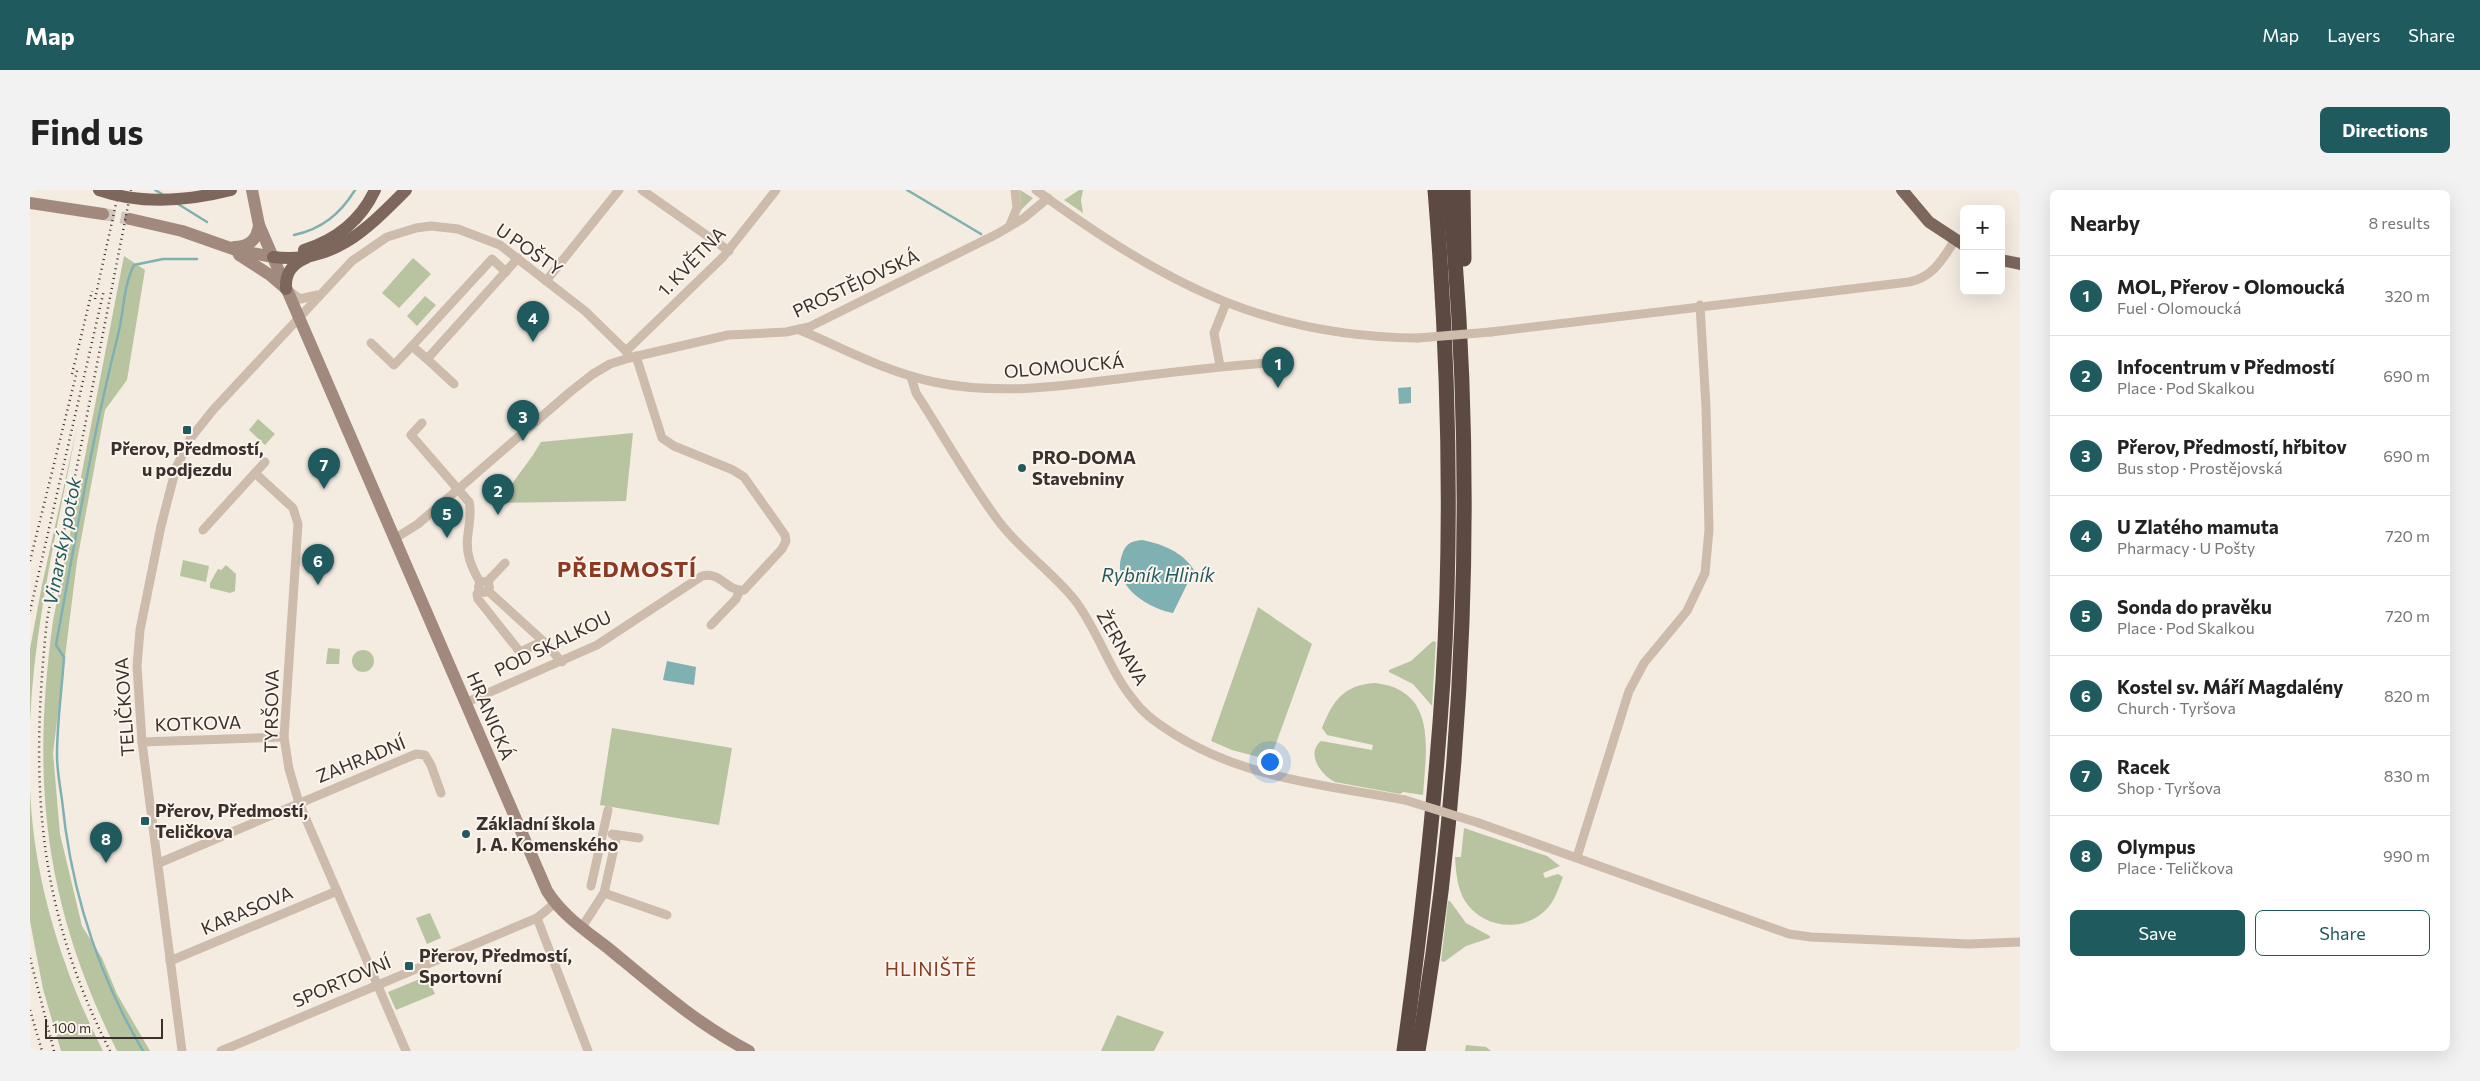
<!DOCTYPE html>
<meta charset="utf-8">
<style>
:root{--surface:#fff;--page:#f2f2f2;--text:#222;--muted:#767676;--line:#e0e0e0;--accent:#1f5a5e}
body{margin:0;font-family:Commissioner,sans-serif;background:var(--page);color:var(--text)}
.controls{position:absolute;right:15px;top:15px;display:grid;overflow:hidden;border-radius:8px;box-shadow:0 5px 20px #0002}
.controls button{width:45px;height:45px;display:grid;place-items:center;padding:0;border:0;border-bottom:1px solid var(--line);background:var(--surface);color:var(--text);font:25px sans-serif}
.scale{position:absolute;left:15px;bottom:12px;width:118px;box-sizing:border-box;padding-left:5px;border:2px solid #3b302b;border-top:0;font-size:14px;line-height:18px;white-space:nowrap;color:#3b302b;-webkit-text-stroke:4px #fbf5ee;paint-order:stroke}
.you{position:absolute;left:1239px;top:571px;width:18px;height:18px;margin:-12px;border:4px solid #fff;border-radius:50%;background:#1a73e8;box-shadow:0 0 0 8px #1a73e833}
.badge{display:grid;place-items:center;width:32px;height:32px;border-radius:50%;background:var(--accent);color:#fff;font-size:16px;font-weight:700}
.pin{position:absolute;translate:-50% -41px;filter:drop-shadow(0 1px 2px #0008)}
.pin::after{content:'';position:absolute;top:26px;width:18px;height:15px;background:inherit;clip-path:polygon(0 0,100% 0,50% 100%)}
.list{margin:0;padding:0;list-style:none}
h2{display:flex;justify-content:space-between;align-items:center;height:65px;margin:0;padding:0 20px;font-size:21px}
h2 small{font-size:16px;font-weight:400;color:var(--muted)}
.list li{display:grid;grid-template-columns:32px 1fr auto;gap:15px;align-items:center;box-sizing:border-box;height:80px;padding:0 20px;border-top:1px solid var(--line)}
.list b{display:block;font-size:19px;white-space:nowrap}
.list p{margin:0;font-size:16px;white-space:nowrap;color:var(--muted)}
.list em{font-size:16px;font-style:normal;color:var(--muted)}
.actions{display:flex;gap:10px;padding:15px 20px}
.actions a{flex:1;padding:11px 0;border:1px solid var(--accent);border-radius:8px;text-align:center;font-size:18px;color:var(--accent)}
.actions .main{background:var(--accent);color:#fff}
.map{position:relative;flex:none;width:1990px;height:861px;overflow:hidden;border-radius:8px}
header{display:flex;align-items:center;gap:30px;box-sizing:border-box;height:70px;padding:0 25px;background:var(--accent);color:#fff}
header strong{font-size:24px}
nav{display:flex;gap:28px;margin-inline-start:auto;font-size:18px}
.intro{display:flex;align-items:center;justify-content:space-between;box-sizing:border-box;height:120px;padding:0 30px}
h1{margin:0;font-size:35px}
.button{padding:12px 22px;border-radius:8px;background:var(--accent);color:#fff;font-size:18px;font-weight:700}
main{display:flex;gap:30px;padding:0 30px}
aside{flex:1;background:var(--surface);border-radius:8px;box-shadow:0 5px 20px #0002}
.map>svg:first-child{display:block}
</style>
<header>
<strong>Map</strong>
<nav><a>Map</a><a>Layers</a><a>Share</a></nav>
</header>
<div class="intro"><h1>Find us</h1><a class="button">Directions</a></div>
<main>
<div class="map">
<svg width="1990" height="861" viewBox="0 0 1990 861">
<rect width="100%" height="100%" fill="#f4ebe1"/>
<g fill="#b8c4a0">
<path d="M990,0L1003,8L991,20Z"/>
<path d="M1049,0H1053L1051,10L1053,23L1034,10Z"/>
<path d="M94,66L115,80L97,190L75,220L47,371L23,563L30,644L52,736L72,768L87,804L120,861H87C14,714 1,592 23,431Z"/>
<path d="M383,68L401,84L369,118L352,103Z"/>
<path d="M395,106L406,115L387,136L377,126Z"/>
<path d="M228,229L245,244L235,255L219,240Z"/>
<path d="M47,237C28,334 5,431 0,530V459L12,395Z"/>
<path d="M603,243L596,311L468,313L503,265L511,252Z"/>
<path d="M153,370L179,376L176,392L150,386Z"/>
<path d="M196,375L206,384L205,401L200,403L180,398V393L188,379L191,380Z"/>
<path d="M1228,417L1282,454L1240,570L1202,560L1181,551Z"/>
<path d="M1403,451L1406,452L1402,516L1383,494L1359,482V480L1381,471Z"/>
<path d="M298,458L310,459L309,474H296Z"/>
<circle cx="333" cy="471" r="11"/>
<path d="M1345,493C1408,500 1396,560 1393,605L1373,602L1370,604L1305,592C1292,586 1275,564 1291,551L1342,560L1343,555L1297,545L1292,538C1303,511 1313,495 1345,493Z"/>
<path d="M582,538L702,558L689,635L570,615Z"/>
<path d="M0,600C4,691 32,780 73,861H31L13,799L0,731Z"/>
<path d="M1434,638L1517,666L1530,676L1513,683L1515,688L1528,684L1533,687C1529,697 1526,707 1520,715C1499,743 1454,741 1435,711C1427,698 1426,682 1425,667H1431Z"/>
<path d="M1418,711H1420L1436,733L1460,746V748L1436,756L1414,772L1411,771Z"/>
<path d="M400,723L411,748L397,754L386,728Z"/>
<path d="M397,786L405,804L366,820L358,802Z"/>
<path d="M1087,825L1134,842L1124,861H1071Z"/>
<path d="M1436,855L1456,857L1461,861H1435Z"/>
</g>
<g fill="#7fb0b2">
<path d="M1381,197V213L1369,214L1368,198Z"/>
<path d="M1112,350C1132,354 1153,362 1164,380L1143,423C1117,418 1081,395 1092,365C1095,354 1101,351 1112,350Z"/>
<path d="M637,471L666,477L664,495L633,490Z"/>
</g>
<g fill="none" stroke-linecap="round" stroke-linejoin="round">
<g stroke="#7fb0b2" stroke-width="2.5">
<path d="M125,0L132,4"/>
<path d="M877,0L951,44"/>
<path d="M148,14L177,32"/>
<path d="M264,45C292,39 310,24 325,0"/>
<path d="M113,861C67,783 41,701 32,610C30,596 27,580 27,565C27,532 32,499 34,467L26,455C45,352 62,247 88,145C94,122 93,97 104,75L133,69H167"/>
</g>
<path stroke="#cfc6bd" stroke-width="12" stroke-dasharray="12 6" stroke-linecap="butt" d="M73,24L100,29"/>
<g stroke="#cdbbac" stroke-width="9">
<path d="M612,0L699,61"/>
<path d="M1006,0C1130,90 1231,147 1388,148"/>
<path d="M980,35L987,18L985,0"/>
<path d="M516,91L589,0"/>
<path d="M259,101L270,109L287,105"/>
<path d="M770,140C815,159 856,182 904,192C966,205 1026,197 1088,189C1142,182 1195,176 1249,172"/>
<path d="M1461,142L1879,92C1903,87 1912,70 1925,50"/>
<path d="M341,153L364,175L382,156L397,169L488,68"/>
<path d="M382,156L462,69L476,82"/>
<path d="M596,161L693,67L746,0"/>
<path d="M397,169L424,194"/>
<path d="M1190,176L1184,143L1196,113"/>
<path d="M881,187L886,203C914,246 939,292 970,333C992,361 1022,382 1044,409C1069,441 1079,482 1106,513C1116,526 1130,535 1144,544C1213,588 1295,595 1375,610"/>
<path d="M392,233L381,245L439,312C442,323 439,333 438,344C435,362 441,377 450,392"/>
<path d="M225,283L235,272"/>
<path d="M173,340L225,283L263,318L268,334L254,547L259,579L269,613L376,861"/>
<path d="M364,349L388,334L540,202L563,184L580,174L599,168L698,145L756,142L779,137L967,44L994,28L1018,8"/>
<circle cx="454" cy="397" r="5.5"/>
<path d="M457,392L475,373"/>
<path d="M450,400L447,404L448,409L490,462L513,451"/>
<path d="M457,400L513,451L532,472"/>
<path d="M681,435L706,409L710,400"/>
<path d="M435,513L567,455L672,386C691,381 697,402 714,400L752,359L756,351L755,345L714,287L703,280L644,256L632,248L606,166"/>
<path d="M112,552L254,547"/>
<path d="M1449,633L1759,744L1781,747L1939,754L1990,752"/>
<path d="M582,644L609,648"/>
<path d="M1547,667L1599,501L1614,473L1657,421L1675,383L1679,340L1676,217L1670,115"/>
<path d="M129,673L386,564L395,565L401,575L411,603"/>
<path d="M561,696L578,620"/>
<path d="M574,703L637,725"/>
<path d="M507,728L558,861"/>
<path d="M552,737L574,703L587,645"/>
<path d="M140,771L307,701"/>
<path d="M152,861L112,552L107,476L110,440L131,336L146,278L160,249L183,220L322,71L357,47L386,38L401,36L428,39L470,55L555,121L596,161L599,168"/>
<path d="M191,861L507,728L525,713"/>
</g>
<g stroke="#a18a7d" stroke-width="12">
<path d="M222,0L229,35L517,701C532,725 556,741 578,758C623,795 667,834 719,861"/>
<path d="M0,13L73,24"/>
<path d="M100,29L152,41L206,60L243,67"/>
<path d="M204,57C219,57 227,50 229,35"/>
<path d="M209,65L240,85L254,97"/>
</g>
<g stroke="#7d675c" stroke-width="12">
<path d="M1872,0L1899,32L1934,55"/>
<path d="M274,60C306,50 331,30 345,0"/>
<path d="M243,67C303,75 337,39 376,0"/>
<path d="M1971,70L1990,74"/>
<path d="M256,99C255,83 262,74 276,68"/>
</g>
<g stroke="#5c4a42" stroke-width="15">
<path d="M1433,0L1434,69"/>
<path d="M1374,861C1391,738 1405,614 1413,490C1423,328 1418,161 1405,0"/>
<path d="M1388,861C1436,578 1447,286 1419,0"/>
</g>
<g stroke="#3b302b" stroke-width="2.5" stroke-dasharray="1 4" stroke-linecap="butt">
<path d="M65,109L89,0"/>
<path d="M42,184L62,101"/>
<path d="M0,371L48,177"/>
<path d="M0,421L74,100"/>
<path d="M0,768L24,861"/>
<path d="M0,820L12,861"/>
<path d="M80,861C6,715 0,591 17,430L101,0"/>
</g>
<g stroke="#cdbbac" stroke-width="9">
<path d="M1388,148L1461,142"/>
<path d="M1375,610L1449,633"/>
</g>
<path stroke="#7d675c" stroke-width="12" d="M69,0C112,15 158,11 201,0"/>
</g>
<g fill="#1f5a5e" stroke="#fbf5ee" stroke-width="2">
<rect x="152" y="235" width="10" height="10" rx="2.5"/>
<circle cx="992" cy="278" r="5"/>
<rect x="110" y="626" width="10" height="10" rx="2.5"/>
<circle cx="436" cy="644" r="5"/>
<rect x="374" y="771" width="10" height="10" rx="2.5"/>
</g>
<g text-anchor="middle" stroke-width="4" stroke-linejoin="round" paint-order="stroke">
<g font-size="18" fill="#3b302b" stroke="#fbf5ee">
<text transform="translate(499 60) rotate(35)" y="6">U POŠTY</text>
<text transform="translate(662 72) rotate(-46)" y="6">1. KVĚTNA</text>
<text transform="translate(826 94) rotate(-25)" y="6">PROSTĚJOVSKÁ</text>
<text transform="translate(1034 177) rotate(-5)" y="6">OLOMOUCKÁ</text>
<text transform="translate(523 454) rotate(-26)" y="6">POD SKALKOU</text>
<text transform="translate(1092 458) rotate(60)" y="6">ŽERNAVA</text>
<text transform="translate(95 517) rotate(-94)" y="6">TELIČKOVA</text>
<text transform="translate(242 521) rotate(-89)" y="6">TYRŠOVA</text>
<text transform="translate(460 526) rotate(67)" y="6">HRANICKÁ</text>
<text transform="translate(168 534) rotate(-2)" y="6">KOTKOVA</text>
<text transform="translate(331 570) rotate(-22)" y="6">ZAHRADNÍ</text>
<text transform="translate(217 721) rotate(-23)" y="6">KARASOVA</text>
<text transform="translate(312 792) rotate(-23)" y="6">SPORTOVNÍ</text>
</g>
<g font-size="18" font-weight="bold" fill="#3b302b" stroke="#fbf5ee" text-anchor="start">
<text x="157" y="265" text-anchor="middle">Přerov, Předmostí,<tspan x="157" dy="21">u podjezdu</tspan></text>
<text x="1002" y="274">PRO-DOMA<tspan x="1002" dy="21">Stavebniny</tspan></text>
<text x="125" y="627">Přerov, Předmostí,<tspan x="125" dy="21">Teličkova</tspan></text>
<text x="446" y="640">Základní škola<tspan x="446" dy="21">J. A. Komenského</tspan></text>
<text x="389" y="772">Přerov, Předmostí,<tspan x="389" dy="21">Sportovní</tspan></text>
</g>
<g font-size="19" font-style="italic" fill="#1f5a5e" stroke="#fbf5ee">
<text transform="translate(32 351) rotate(-79)" y="7">Vinarský potok</text>
<text x="1128" y="392">Rybník Hliník</text>
</g>
<g font-size="19" letter-spacing="1" fill="#8c3b22" stroke="#fbf5ee">
<text x="901" y="786">HLINIŠTĚ</text>
</g>
<g font-size="22" font-weight="bold" letter-spacing="1" fill="#8c3b22" stroke="#fbf5ee">
<text x="597" y="387">PŘEDMOSTÍ</text>
</g>
</g>
</svg>
<div class="controls">
<button>+</button>
<button>−</button>
</div>
<div class="scale">100 m</div>
<div class="you"></div>
<div class="pin badge" style="left:1248px;top:198px">1</div>
<div class="pin badge" style="left:468px;top:325px">2</div>
<div class="pin badge" style="left:493px;top:251px">3</div>
<div class="pin badge" style="left:503px;top:152px">4</div>
<div class="pin badge" style="left:417px;top:348px">5</div>
<div class="pin badge" style="left:288px;top:395px">6</div>
<div class="pin badge" style="left:294px;top:299px">7</div>
<div class="pin badge" style="left:76px;top:673px">8</div>
</div>
<aside>
<h2>Nearby<small>8 results</small></h2>
<ul class="list">
<li><span class="badge">1</span><div><b>MOL, Přerov - Olomoucká</b><p>Fuel · Olomoucká</p></div><em>320 m</em></li>
<li><span class="badge">2</span><div><b>Infocentrum v Předmostí</b><p>Place · Pod Skalkou</p></div><em>690 m</em></li>
<li><span class="badge">3</span><div><b>Přerov, Předmostí, hřbitov</b><p>Bus stop · Prostějovská</p></div><em>690 m</em></li>
<li><span class="badge">4</span><div><b>U Zlatého mamuta</b><p>Pharmacy · U Pošty</p></div><em>720 m</em></li>
<li><span class="badge">5</span><div><b>Sonda do pravěku</b><p>Place · Pod Skalkou</p></div><em>720 m</em></li>
<li><span class="badge">6</span><div><b>Kostel sv. Máří Magdalény</b><p>Church · Tyršova</p></div><em>820 m</em></li>
<li><span class="badge">7</span><div><b>Racek</b><p>Shop · Tyršova</p></div><em>830 m</em></li>
<li><span class="badge">8</span><div><b>Olympus</b><p>Place · Teličkova</p></div><em>990 m</em></li>
</ul>
<div class="actions"><a class="main">Save</a><a>Share</a></div>
</aside>
</main>
